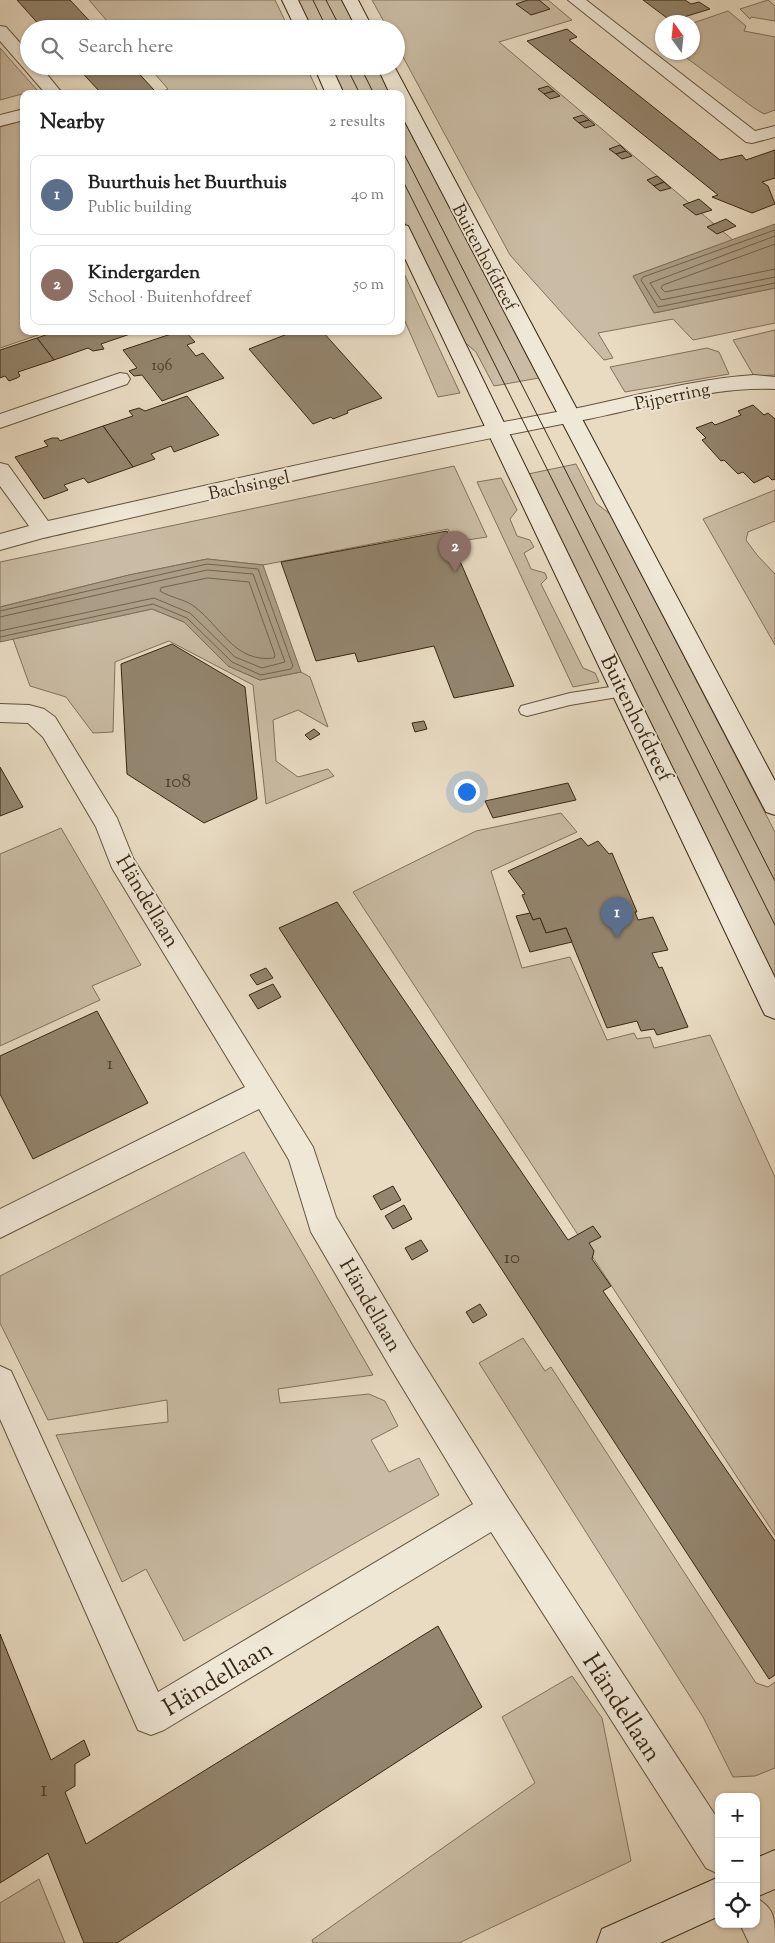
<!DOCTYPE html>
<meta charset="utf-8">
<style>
:root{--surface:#fff;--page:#f6f6f6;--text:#222;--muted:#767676;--line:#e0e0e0;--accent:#0b8043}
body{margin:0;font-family:"Sorts Mill Goudy",serif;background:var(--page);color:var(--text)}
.controls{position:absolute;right:15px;bottom:15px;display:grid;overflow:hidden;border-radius:10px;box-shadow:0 1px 4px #0004}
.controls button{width:45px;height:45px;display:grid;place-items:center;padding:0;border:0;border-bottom:1px solid var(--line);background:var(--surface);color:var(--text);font:25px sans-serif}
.compass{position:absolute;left:655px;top:15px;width:45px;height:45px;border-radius:50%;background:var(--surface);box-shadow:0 1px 4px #0004;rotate:345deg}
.you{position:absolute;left:466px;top:791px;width:18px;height:18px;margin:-12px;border:4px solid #fff;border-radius:50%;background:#1a73e8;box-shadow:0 0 0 8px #1a73e833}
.badge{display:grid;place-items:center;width:32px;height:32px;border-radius:50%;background:var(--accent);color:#fff;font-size:16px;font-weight:700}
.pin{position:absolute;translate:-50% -41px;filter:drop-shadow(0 1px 2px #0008)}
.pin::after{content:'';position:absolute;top:26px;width:18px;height:15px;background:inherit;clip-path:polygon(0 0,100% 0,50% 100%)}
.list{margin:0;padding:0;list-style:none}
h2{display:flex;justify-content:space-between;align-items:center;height:65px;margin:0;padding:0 20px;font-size:21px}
h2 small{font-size:16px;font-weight:400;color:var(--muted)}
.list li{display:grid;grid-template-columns:32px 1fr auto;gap:15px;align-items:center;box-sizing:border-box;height:80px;margin:0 10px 10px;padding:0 10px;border:1px solid var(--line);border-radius:10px}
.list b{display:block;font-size:19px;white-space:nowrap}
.list p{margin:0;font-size:16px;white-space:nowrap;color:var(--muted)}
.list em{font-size:16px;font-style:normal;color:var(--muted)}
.icon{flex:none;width:28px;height:28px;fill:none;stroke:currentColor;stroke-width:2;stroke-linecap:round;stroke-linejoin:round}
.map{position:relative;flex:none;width:775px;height:1943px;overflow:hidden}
.search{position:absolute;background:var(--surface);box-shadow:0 1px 4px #0004;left:20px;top:20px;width:385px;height:55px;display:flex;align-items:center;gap:12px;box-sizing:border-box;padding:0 18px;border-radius:28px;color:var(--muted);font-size:19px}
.panel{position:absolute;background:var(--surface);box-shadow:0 1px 4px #0004;left:20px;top:90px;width:385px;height:245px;border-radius:10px}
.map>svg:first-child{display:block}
</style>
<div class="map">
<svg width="775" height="1943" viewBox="0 0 775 1943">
<rect width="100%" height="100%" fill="#e8dbc2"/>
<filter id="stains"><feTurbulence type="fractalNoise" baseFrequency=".004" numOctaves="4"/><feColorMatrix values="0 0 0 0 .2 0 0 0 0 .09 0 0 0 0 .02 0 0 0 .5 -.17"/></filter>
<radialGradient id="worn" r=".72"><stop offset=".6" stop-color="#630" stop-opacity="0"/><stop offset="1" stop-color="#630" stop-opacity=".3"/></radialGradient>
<g fill="#cabca4" stroke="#80725c">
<path d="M89,0H275L289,29H114Z"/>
<path d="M297,0H342L357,29H311Z"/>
<path d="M372,0H548L572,20L499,42L733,240L633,276L654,313L775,288V323L693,340L673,319L598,333L613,358L604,360L510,255L396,44V29H388Z"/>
<path d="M768,0L775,6V21L751,17L750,19L740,9Z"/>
<path d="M728,11L746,26L744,31L775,37V110L764,114L754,108L680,53L692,52L693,23Z"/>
<path d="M0,48L37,90L0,100Z"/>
<path d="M148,66H306L319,94H156L168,89Z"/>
<path d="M329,66H376L391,94H342Z"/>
<path d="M401,114L539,378L494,386L476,352L462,340L401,215Z"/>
<path d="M24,120V331H50L0,348V127Z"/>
<path d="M401,267L460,393L438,397L401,312Z"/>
<path d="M775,330V375L754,376L733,340Z"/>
<path d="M707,348L719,352L729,374L625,392L610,367Z"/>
<path d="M576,464L596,503L610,514L775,832V978L528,474Z"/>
<path d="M454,466L487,537L454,542L448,529L263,565L207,559L129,575L0,607V562Z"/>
<path d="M501,478L517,510L510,519L517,536L530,540L534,547L524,553L531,569L545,573L547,578L541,584L583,668L595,673L599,682L573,687L477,482Z"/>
<path d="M775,490V521L748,532L746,540L757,555L775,574V645L703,519Z"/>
<path d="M152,609L184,622L228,666L260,680L301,672L310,677L328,727L298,710L273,720L276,761L298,777L328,769L334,776L266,804L253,685L169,641L115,662L113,732L93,733L66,697L30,686L13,639Z"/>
<path d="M561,813L577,832L491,871L522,968L570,957L607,1040L634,1033L637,1039L650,1037L654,1048L710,1035L775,1177V1535L353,892L476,831Z"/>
<path d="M61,828L141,965L92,986L100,1000L0,1046V854Z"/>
<path d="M244,1152L373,1375L278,1389L280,1403L369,1394L385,1401L398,1426L371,1440L389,1472L419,1458L439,1495L184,1641L146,1569L122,1582L56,1435L168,1422L167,1400L48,1420L0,1323V1276Z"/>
<path d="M523,1338L545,1371L551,1367L756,1683L768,1687L775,1682V1768L755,1776L733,1777L703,1717L479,1363Z"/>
<path d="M572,1676L602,1718L631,1861L459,1943H313L312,1940L535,1783L502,1717Z"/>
<path d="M39,1879L65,1943H0V1903Z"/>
</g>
<g fill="#ac9e86" stroke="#7d6e58">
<path d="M775,224V288L654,313L633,276Z"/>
<path d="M207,559L263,565L301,672L260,680L228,666L184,622L152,609L0,642V607L129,575Z"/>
</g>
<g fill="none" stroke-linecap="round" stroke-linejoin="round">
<g stroke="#72624c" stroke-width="1">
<path d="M775,230L643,277L641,280L658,307L775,283"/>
<path d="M775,236L650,283L661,300L775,277"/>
<path d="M775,244L663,285L661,288L665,292L775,269"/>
<path d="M208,578L249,582L275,655L274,658C235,663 222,628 195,607C185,599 171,598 160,591L161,588Z"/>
<path d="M0,611L207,564L258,569L293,666L291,669L261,675L232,662L187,618L153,604L0,637"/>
<path d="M0,617L207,570L253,574L285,662L262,668L235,657L190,613L154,598L0,631"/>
</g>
</g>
<g fill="#93856e" stroke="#372713">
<path d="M17,0H70L97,29H43Z"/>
<path d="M528,0H539L550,9L531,15L516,4Z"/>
<path d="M643,0H685L691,4L699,2L710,9L671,21Z"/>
<path d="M567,29L577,37L569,40L720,160L742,155L746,160L775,150V178L762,182L768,186L775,204L752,213L712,197L718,195L527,41Z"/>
<path d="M76,66H132L154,90L140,94H98L100,92Z"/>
<path d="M548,86L554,91L544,94L538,89Z"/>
<path d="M554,91L560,96L550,99L544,94Z"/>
<path d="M583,115L589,120L579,123L573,118Z"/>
<path d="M589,120L595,125L585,128L579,123Z"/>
<path d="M620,145L626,151L616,154L609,149Z"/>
<path d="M626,151L632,156L622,159L616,154Z"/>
<path d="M657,176L664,182L654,186L647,180Z"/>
<path d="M664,182L671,188L660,191L654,186Z"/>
<path d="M699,199L712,210L696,215L683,205Z"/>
<path d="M726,219L736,226L717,234L707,227Z"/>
<path d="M57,331H135L136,332L101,344L104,349L93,351L88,348L54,360L37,338Z"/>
<path d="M185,331L195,342L187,345L196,356L203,353L224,378L162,401L142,375L134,376L129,371L137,368L123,350L180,331Z"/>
<path d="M295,331H322L382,398L347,411L348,413L333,419L331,417L313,424L249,349Z"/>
<path d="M37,338L54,360L18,372L20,376L17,378L9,381L5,376L0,378V350Z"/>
<path d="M187,396L219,435L174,452L171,446L151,454L155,459L133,467L103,426L133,416L129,411L139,408L145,411Z"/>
<path d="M753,405L764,415L768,413L775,419V479L772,480L768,476L754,483L743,472L738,474L724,460L721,461L702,440L706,438L696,428L712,422L715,425L741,415L738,411Z"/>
<path d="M103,426L133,467L88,483L84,478L64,485L68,490L44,499L15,457L48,446L44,441L52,438H58L60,441Z"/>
<path d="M447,531L514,686L454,698L434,646L358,662L355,653L316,661L281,562Z"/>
<path d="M172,644L245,687L257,799L204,823L127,774L121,664Z"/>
<path d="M424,721L427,729L415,732L412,723Z"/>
<path d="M314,729L320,734L310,740L305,735Z"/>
<path d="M0,767L23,807L0,816Z"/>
<path d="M568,783L576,800L493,818L485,801Z"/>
<path d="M581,838L588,846L598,841L609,854L612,853L637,912H635L638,920L653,917L668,950L652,953L659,968L662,967L688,1027L657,1035L654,1029L641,1031L637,1021L607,1028L566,928L546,933L540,918L533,920L522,895L525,894L508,871Z"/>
<path d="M337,902L568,1240L593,1226L601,1237L589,1243L594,1251L592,1259L611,1286L603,1291L775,1541V1675L769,1679L279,928Z"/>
<path d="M530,913L533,920L540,918L546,933L566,928L572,942L530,952L516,916Z"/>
<path d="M266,968L273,978L257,985L250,975Z"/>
<path d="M273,984L281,997L258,1009L249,995Z"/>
<path d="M97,1011L148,1103L33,1159L0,1094V1056Z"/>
<path d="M393,1186L401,1200L381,1210L373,1196Z"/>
<path d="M404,1205L412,1219L393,1229L385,1216Z"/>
<path d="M421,1240L428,1251L412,1260L405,1248Z"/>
<path d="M480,1304L487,1315L473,1323L466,1312Z"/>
<path d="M438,1626L482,1707L117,1943H84L48,1853L0,1883V1634L51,1760L84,1740L90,1755L75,1764V1786L65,1792L86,1844Z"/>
</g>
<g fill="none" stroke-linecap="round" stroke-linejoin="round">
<defs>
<path id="lane" d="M624,685L630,687L632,691L630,695L570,705L527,716L521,714L519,710L521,706L570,693Z"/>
<g id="street">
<path d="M568,0H586L755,131L775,126V137L752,143L746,142Z"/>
<path d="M0,26L6,27L29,53V66H40L63,94H46L0,41Z"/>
<path d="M24,109V120L0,126V115Z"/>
<path d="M120,373L127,374L130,379L127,384L0,428V414Z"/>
<path d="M754,375L775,377V389C708,386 643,409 578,421C399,455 221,497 43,538L0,550V534L29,526L0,486V463L8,465L48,521C223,482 397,441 573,409C633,397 693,379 754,375Z"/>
<path d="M0,704L29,705L44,709L55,717L117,818L133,858L313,1147L336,1217L412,1345L508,1498L719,1821V1874L706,1868L491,1532L164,1730L151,1735L138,1730L0,1419V1366L11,1371L158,1692L473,1504L390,1367L311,1232L289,1160L259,1109L0,1238V1209L245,1087L112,868L96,827L43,737L28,723L0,722Z"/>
<path d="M756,1898C775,1908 775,1919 775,1943H749L740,1924H756Z"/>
</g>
<g id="secondary">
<path d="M282,0H298L312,29H296Z"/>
<path d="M342,0H358L373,29H357Z"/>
<path d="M314,66H331L344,94H326Z"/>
<path d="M377,66H394L775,781V815L766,812L401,114V94H390Z"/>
<path d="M401,224L408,226L410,230L775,978V1019L765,1015L761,1007L401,250Z"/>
<path d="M775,1850V1889L756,1897V1858Z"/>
<path d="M719,1877V1916L660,1943H597L602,1929Z"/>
</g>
</defs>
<use href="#lane" stroke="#63543f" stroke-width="2"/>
<use href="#street" stroke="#63543f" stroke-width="2"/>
<use href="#secondary" stroke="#372713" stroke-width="2"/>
<use href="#lane" fill="#f0e8d7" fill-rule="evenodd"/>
<use href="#street" fill="#f0e8d7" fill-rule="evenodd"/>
<use href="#secondary" fill="#f0e8d7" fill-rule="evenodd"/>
<g stroke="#372713" stroke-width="1">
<path d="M313,0L327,29"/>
<path d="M326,0L341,29"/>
<path d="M346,66L360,94"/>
<path d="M360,66L374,94"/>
<path d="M401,148L775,881"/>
<path d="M401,177L775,925"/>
</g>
</g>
<g text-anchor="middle" stroke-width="4" stroke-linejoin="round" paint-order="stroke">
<g font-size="16" fill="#4e3e2a">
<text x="162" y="370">196</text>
</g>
<g font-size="18" fill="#372713" stroke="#f0e8d7">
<text transform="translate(485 257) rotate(62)" y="6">Buitenhofdreef</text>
<text transform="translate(672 396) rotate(-12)" y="6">Pijperring</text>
<text transform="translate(249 485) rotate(-12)" y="6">Bachsingel</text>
</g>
<g font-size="19" fill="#4e3e2a">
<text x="178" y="787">108</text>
<text x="110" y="1069">1</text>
<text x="512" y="1263">10</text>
</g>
<g font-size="21" fill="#372713" stroke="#f0e8d7">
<text transform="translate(637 718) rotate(64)" y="7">Buitenhofdreef</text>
<text transform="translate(148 901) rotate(59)" y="7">Händellaan</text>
<text transform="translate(371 1305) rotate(60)" y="7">Händellaan</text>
</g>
<g font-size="22" fill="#4e3e2a">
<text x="44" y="1796">1</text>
</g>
<g font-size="25" fill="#372713" stroke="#f0e8d7">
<text transform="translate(217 1677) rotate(-31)" y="9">Händellaan</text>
<text transform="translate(623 1707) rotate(57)" y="9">Händellaan</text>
</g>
</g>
<rect width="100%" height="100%" filter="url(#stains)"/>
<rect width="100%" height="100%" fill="url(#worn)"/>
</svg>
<div class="controls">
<button>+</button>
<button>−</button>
<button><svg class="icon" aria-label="locate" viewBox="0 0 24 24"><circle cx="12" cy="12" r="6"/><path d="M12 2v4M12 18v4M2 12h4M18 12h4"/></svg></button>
</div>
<svg class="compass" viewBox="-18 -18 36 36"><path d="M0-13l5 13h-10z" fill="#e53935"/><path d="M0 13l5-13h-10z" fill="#767676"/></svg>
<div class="you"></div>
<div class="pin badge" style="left:617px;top:938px;background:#5c6f8a">1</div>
<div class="pin badge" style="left:455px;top:572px;background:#8d6e63">2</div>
<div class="search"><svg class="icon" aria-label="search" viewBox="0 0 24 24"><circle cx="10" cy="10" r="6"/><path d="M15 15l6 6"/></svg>Search here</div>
<section class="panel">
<h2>Nearby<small>2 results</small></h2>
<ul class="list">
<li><span class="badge" style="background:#5c6f8a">1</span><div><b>Buurthuis het Buurthuis</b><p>Public building</p></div><em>40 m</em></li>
<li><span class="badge" style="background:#8d6e63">2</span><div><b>Kindergarden</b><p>School · Buitenhofdreef</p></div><em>50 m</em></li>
</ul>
</section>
</div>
